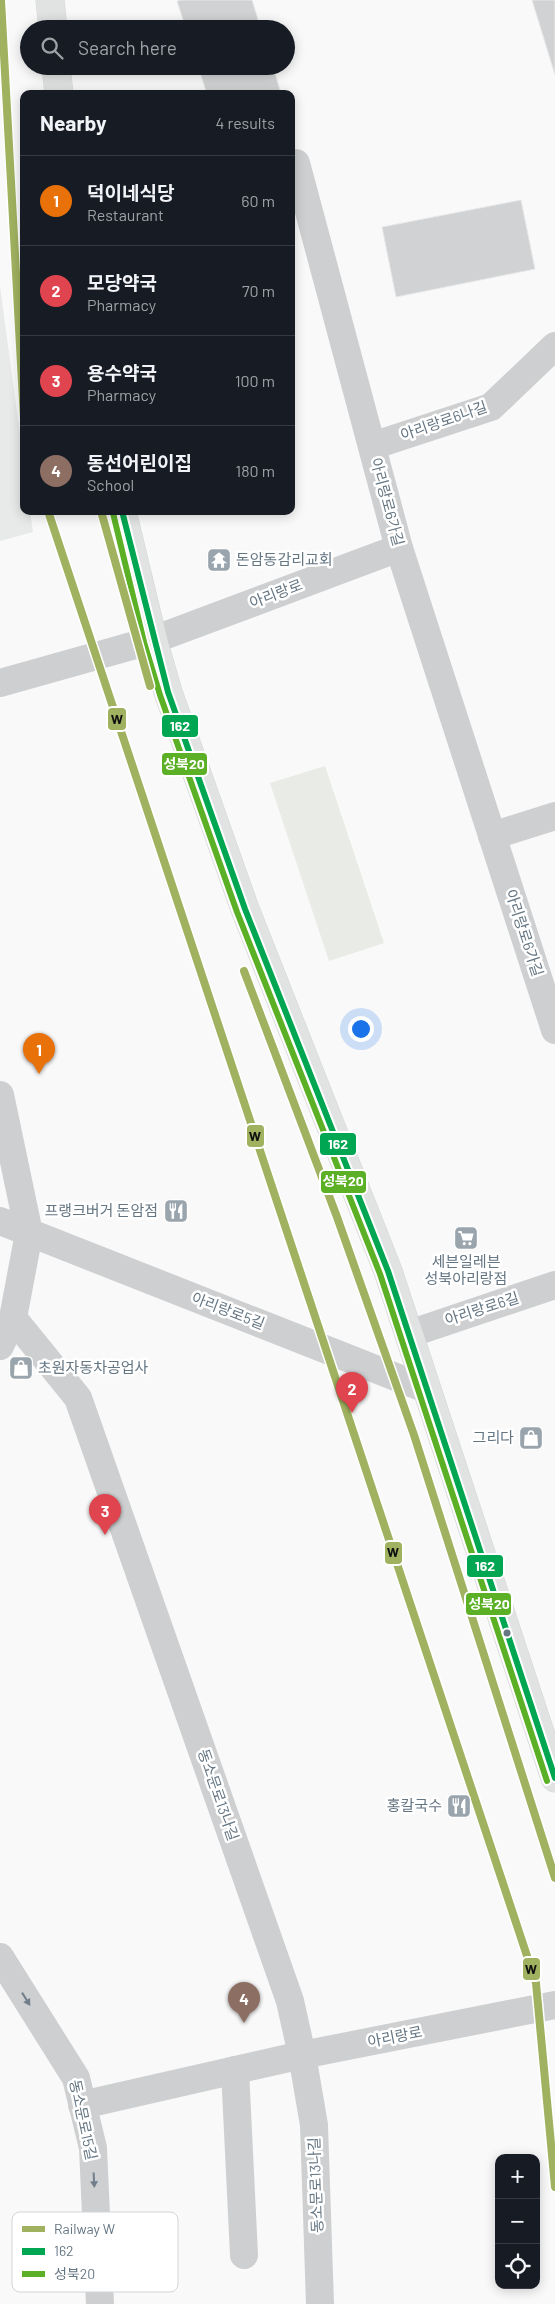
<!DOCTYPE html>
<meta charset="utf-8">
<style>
:root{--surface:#171b24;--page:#242831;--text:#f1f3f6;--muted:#9ea1a6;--line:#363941;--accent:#99a4ac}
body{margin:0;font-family:Barlow,"Noto Sans KR",sans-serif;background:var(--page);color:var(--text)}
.controls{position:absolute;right:15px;bottom:15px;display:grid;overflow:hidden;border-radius:10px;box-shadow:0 2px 12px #0003}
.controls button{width:45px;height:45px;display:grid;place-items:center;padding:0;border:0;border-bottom:1px solid var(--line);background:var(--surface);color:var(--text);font:25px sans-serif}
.you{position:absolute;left:360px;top:1028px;width:18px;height:18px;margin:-12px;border:4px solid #fff;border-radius:50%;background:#1a73e8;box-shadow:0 0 0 8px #1a73e833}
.badge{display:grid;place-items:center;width:32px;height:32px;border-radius:50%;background:var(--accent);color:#fff;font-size:16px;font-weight:700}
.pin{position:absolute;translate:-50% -41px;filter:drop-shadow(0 1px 2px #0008)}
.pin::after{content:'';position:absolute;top:26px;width:18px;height:15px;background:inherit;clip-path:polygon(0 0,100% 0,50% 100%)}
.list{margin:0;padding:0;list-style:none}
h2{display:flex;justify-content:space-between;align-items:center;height:65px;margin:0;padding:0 20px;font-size:21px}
h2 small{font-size:16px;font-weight:400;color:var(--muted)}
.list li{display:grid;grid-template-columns:32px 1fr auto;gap:15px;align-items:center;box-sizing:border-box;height:90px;padding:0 20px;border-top:1px solid var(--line)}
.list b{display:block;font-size:19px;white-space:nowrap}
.list p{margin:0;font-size:16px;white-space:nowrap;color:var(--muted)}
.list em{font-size:16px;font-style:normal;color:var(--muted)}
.icon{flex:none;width:28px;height:28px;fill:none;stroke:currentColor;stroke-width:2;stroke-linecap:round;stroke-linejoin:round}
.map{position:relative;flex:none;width:555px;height:2304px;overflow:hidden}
.search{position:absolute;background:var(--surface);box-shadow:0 2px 12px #0003;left:20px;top:20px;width:275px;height:55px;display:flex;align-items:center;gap:12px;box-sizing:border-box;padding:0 18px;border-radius:28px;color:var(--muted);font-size:19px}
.panel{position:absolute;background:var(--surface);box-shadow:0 2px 12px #0003;left:20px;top:90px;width:275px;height:425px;border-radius:10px}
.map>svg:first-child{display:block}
</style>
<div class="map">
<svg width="555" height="2304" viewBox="0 0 555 2304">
<rect width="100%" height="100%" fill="#f9f9f9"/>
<path fill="#e8e9e9" d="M0,286L24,464V511H30L33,532L0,541Z"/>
<path fill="#e8ebe6" d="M325,766L384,943L329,961L270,783Z"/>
<g fill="#d0d2d3" stroke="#e8e8e8">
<path d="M181,0H252L261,29H186L177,1Z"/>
<path d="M532,0H555V75Z"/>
<path d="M198,66H273L281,94H207Z"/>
<path d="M521,200L535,269L396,297L382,227Z"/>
</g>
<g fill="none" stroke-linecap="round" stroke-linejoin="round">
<defs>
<g id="secondary">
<path d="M50,0L53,29"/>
<path d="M56,66L59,94"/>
<path d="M122,511L153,640L168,692L245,909L388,1271L555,1778"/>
</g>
</defs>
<use href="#secondary" stroke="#d5d6d7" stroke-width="29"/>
<g stroke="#cecfd0" stroke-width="28">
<path d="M296,163L399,548L555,1030"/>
<path d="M372,446L491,407L555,346"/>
<path d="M0,683L153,640L399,548"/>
<path d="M492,836L555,816"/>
<path d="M0,1095L29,1233L13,1318L0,1346"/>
<path d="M0,1221L426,1389"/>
<path d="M13,1318L78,1398L290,2001L302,2055L314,2125L320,2304"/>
<path d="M409,1334L555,1285"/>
<path d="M0,1957L76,2078L93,2148L100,2304"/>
<path d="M235,2070L244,2255"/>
<path d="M82,2105L302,2055L555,2005"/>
</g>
<use href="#secondary" stroke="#e1e2e2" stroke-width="28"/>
<defs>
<path id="bus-1" d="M122,511L168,692L245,909L388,1271L555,1778"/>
<path id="bus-2" d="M113,513L144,642L160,695L237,912L380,1274L547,1781"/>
</defs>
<use href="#bus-1" stroke="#fff" stroke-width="10"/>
<use href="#bus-2" stroke="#fff" stroke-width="10"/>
<use href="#bus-1" stroke="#00a651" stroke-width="6"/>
<use href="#bus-2" stroke="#5bb025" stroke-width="6"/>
<defs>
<g id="rail-1">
<path d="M1,0L24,419"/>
<path d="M48,511L536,1983L555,2187"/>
<path d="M101,511L150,686"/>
<path d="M244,971L337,1217L414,1435L555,1878"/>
</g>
</defs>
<use href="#rail-1" stroke="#fff" stroke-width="11"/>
<use href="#rail-1" stroke="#a0b25f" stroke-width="8"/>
</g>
<defs><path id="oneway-solid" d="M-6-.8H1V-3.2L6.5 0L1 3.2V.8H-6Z" transform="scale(1.25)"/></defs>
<g fill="#707f8b">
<use href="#oneway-solid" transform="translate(26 1999) rotate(58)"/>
<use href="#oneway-solid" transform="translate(94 2180) rotate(87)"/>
</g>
<defs>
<symbol id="temple-square" viewBox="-11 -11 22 22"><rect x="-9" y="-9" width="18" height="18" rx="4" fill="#99a4ac" stroke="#fff"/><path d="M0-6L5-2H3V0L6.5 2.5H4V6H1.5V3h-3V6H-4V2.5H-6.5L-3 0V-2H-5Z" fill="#fff"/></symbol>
<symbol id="restaurant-square" viewBox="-11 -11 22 22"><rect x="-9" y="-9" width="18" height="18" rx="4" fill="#99a4ac" stroke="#fff"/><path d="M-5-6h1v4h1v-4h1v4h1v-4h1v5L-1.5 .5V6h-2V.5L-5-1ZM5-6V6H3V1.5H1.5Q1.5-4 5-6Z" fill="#fff"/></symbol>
<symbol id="supermarket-square" viewBox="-11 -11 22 22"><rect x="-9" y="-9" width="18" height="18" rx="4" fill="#99a4ac" stroke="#fff"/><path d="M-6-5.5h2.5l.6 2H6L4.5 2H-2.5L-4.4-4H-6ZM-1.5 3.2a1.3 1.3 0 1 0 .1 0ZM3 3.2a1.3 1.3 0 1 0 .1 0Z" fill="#fff"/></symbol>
<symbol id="shop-square" viewBox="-11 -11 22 22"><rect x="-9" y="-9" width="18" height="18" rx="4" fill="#99a4ac" stroke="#fff"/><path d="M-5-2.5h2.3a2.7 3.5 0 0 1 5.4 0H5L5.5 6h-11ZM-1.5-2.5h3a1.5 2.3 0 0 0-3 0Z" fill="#fff"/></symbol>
</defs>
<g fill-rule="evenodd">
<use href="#temple-square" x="205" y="546" width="28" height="28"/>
<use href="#restaurant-square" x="162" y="1197" width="28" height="28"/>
<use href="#supermarket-square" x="452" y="1224" width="28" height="28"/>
<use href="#shop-square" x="7" y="1354" width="28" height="28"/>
<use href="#shop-square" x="517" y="1424" width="28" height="28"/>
<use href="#restaurant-square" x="445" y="1792" width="28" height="28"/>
</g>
<circle fill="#657683" stroke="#fff" stroke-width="2" cx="507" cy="1633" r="4.5"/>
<g text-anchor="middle" stroke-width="5" stroke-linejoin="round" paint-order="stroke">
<g font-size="15" fill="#657683" stroke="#fff">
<text transform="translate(444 421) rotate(-19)" y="5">아리랑로6나길</text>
<text transform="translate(387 502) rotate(75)" y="5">아리랑로6가길</text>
<text transform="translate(276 594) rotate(-21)" y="5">아리랑로</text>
<text transform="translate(524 933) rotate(72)" y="5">아리랑로6가길</text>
<text transform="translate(482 1309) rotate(-18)" y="5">아리랑로6길</text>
<text transform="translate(228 1311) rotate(21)" y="5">아리랑로5길</text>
<text transform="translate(218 1795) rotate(71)" y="5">동소문로13나길</text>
<text transform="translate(395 2037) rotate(-11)" y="5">아리랑로</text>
<text transform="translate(83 2120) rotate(78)" y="5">동소문로15길</text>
<text transform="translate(316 2185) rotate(-92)" y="5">동소문로13나길</text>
</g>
<g font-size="15" fill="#657683" stroke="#fff" text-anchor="end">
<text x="236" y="565" text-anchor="start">돈암동감리교회</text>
<text x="158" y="1216">프랭크버거 돈암점</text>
<text x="466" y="1267" text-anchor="middle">세븐일레븐<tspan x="466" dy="17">성북아리랑점</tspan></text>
<text x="38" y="1373" text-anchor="start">초원자동차공업사</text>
<text x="514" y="1443">그리다</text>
<text x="442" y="1811">홍칼국수</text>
</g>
</g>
<rect x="12" y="2212" width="166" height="80" rx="8" fill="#fff" stroke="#d1d6da" stroke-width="1"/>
<rect x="22" y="2226" width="23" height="6" fill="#a0b25f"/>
<rect x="22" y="2248" width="23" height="7" fill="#00a651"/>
<rect x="22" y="2271" width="23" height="6" fill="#5bb025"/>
<g font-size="14" fill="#657683">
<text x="54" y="2234">Railway W</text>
<text x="54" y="2256">162</text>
<text x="54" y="2279">성북20</text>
</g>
<g stroke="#fff" stroke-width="2">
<rect x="107" y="707" width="20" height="24" rx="5" fill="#a0b25f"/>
<rect x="161" y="714" width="38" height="24" rx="5" fill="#00a651"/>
<rect x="161" y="752" width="47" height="24" rx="5" fill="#5bb025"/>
<rect x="246" y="1124" width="19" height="24" rx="5" fill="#a0b25f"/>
<rect x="319" y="1132" width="38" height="24" rx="5" fill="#00a651"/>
<rect x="320" y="1170" width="47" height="24" rx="5" fill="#5bb025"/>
<rect x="384" y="1541" width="19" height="24" rx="5" fill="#a0b25f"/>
<rect x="466" y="1554" width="38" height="24" rx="5" fill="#00a651"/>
<rect x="465" y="1592" width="47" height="24" rx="5" fill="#5bb025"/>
<rect x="522" y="1957" width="19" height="24" rx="5" fill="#a0b25f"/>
</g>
<g font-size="14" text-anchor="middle" font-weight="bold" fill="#fff">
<text x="180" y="731">162</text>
<text x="184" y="769">성북20</text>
<text x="338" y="1149">162</text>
<text x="343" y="1186">성북20</text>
<text x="485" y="1571">162</text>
<text x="489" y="1609">성북20</text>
</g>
<g font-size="14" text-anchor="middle" font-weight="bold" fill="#111">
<text x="117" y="724">W</text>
<text x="255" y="1141">W</text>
<text x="393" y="1557">W</text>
<text x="531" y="1974">W</text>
</g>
</svg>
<div class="controls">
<button>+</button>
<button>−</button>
<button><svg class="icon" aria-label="locate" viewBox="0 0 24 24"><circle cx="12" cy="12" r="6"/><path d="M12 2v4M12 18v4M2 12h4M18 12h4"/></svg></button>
</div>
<div class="you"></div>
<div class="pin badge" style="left:39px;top:1074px;background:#e8710a">1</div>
<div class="pin badge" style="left:352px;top:1413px;background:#e0444e">2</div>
<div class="pin badge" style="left:105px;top:1535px;background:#e0444e">3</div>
<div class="pin badge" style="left:244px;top:2023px;background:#8d6e63">4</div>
<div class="search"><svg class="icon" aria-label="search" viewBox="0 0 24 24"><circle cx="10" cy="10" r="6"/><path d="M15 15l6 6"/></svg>Search here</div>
<section class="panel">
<h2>Nearby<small>4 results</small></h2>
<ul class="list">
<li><span class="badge" style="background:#e8710a">1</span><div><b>덕이네식당</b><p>Restaurant</p></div><em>60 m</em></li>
<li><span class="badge" style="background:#e0444e">2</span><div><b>모당약국</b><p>Pharmacy</p></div><em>70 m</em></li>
<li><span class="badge" style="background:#e0444e">3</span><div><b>용수약국</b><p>Pharmacy</p></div><em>100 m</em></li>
<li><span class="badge" style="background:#8d6e63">4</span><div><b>동선어린이집</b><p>School</p></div><em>180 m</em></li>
</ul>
</section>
</div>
